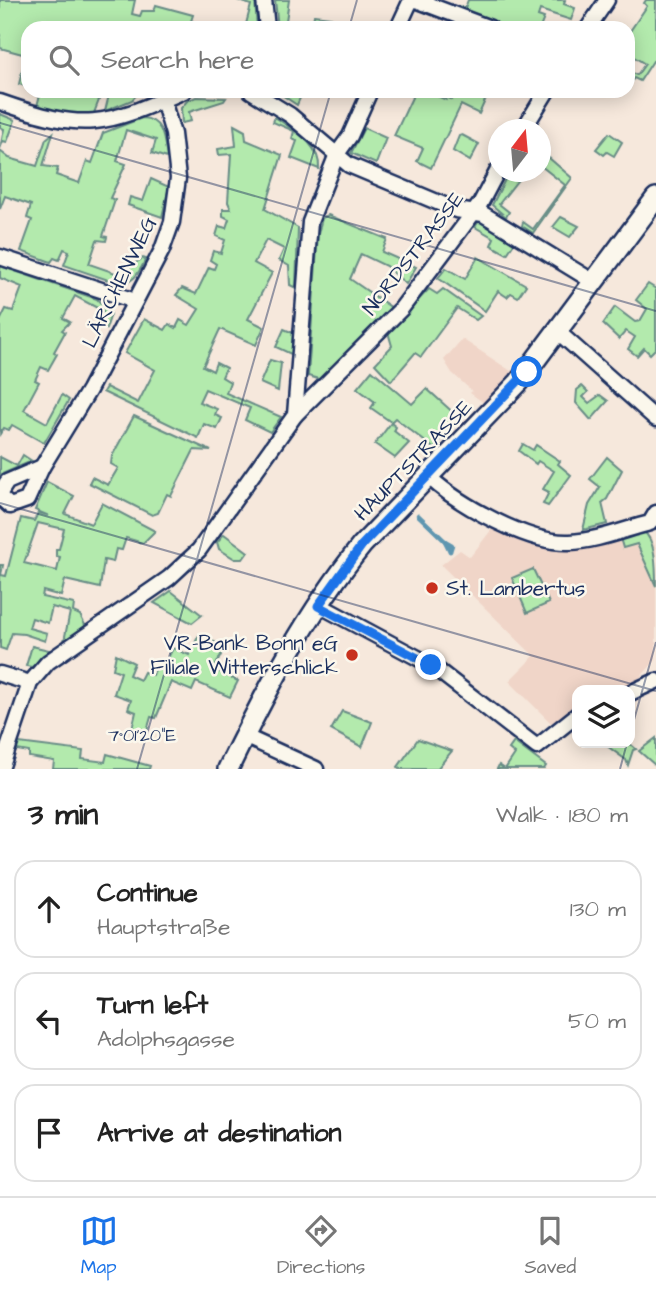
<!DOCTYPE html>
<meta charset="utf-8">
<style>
:root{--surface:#fff;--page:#f2f2f2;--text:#222;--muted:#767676;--line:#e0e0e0;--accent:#1a73e8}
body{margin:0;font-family:"Architects Daughter",sans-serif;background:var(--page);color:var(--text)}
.controls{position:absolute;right:21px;bottom:21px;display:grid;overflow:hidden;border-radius:14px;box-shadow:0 4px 18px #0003}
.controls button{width:63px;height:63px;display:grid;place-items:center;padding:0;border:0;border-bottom:2px solid var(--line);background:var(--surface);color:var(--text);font:35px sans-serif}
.compass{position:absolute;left:488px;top:119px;width:63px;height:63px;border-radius:50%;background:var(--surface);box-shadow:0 4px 18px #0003;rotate:16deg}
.stop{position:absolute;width:21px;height:21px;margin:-16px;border:5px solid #1a73e8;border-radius:50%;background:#fff}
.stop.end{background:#1a73e8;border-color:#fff;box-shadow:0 2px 7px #0008}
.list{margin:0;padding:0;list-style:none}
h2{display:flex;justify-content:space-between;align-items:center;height:91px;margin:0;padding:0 28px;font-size:30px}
h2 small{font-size:23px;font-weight:400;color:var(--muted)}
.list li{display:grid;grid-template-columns:46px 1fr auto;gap:21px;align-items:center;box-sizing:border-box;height:98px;margin:0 14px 14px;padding:0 14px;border:2px solid var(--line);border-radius:21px}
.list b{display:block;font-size:26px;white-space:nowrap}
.list p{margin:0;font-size:23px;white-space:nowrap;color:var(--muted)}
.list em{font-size:23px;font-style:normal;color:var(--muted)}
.icon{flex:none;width:38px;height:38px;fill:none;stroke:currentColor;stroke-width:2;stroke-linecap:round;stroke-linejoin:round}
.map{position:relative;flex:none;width:656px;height:769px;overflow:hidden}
.search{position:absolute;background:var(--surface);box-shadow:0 4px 18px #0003;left:21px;right:21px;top:21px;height:77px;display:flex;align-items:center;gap:18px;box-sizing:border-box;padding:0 24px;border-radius:21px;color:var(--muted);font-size:26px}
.sheet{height:427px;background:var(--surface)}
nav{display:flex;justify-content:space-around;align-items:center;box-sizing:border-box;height:98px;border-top:2px solid var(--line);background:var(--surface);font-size:19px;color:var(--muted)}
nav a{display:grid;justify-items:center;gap:4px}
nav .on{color:var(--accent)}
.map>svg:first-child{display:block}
</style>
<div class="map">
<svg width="656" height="769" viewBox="0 0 656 769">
<rect width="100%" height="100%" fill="#f6e8dc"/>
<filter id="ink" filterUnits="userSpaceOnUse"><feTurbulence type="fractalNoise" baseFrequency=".0143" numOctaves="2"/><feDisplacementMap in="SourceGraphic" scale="14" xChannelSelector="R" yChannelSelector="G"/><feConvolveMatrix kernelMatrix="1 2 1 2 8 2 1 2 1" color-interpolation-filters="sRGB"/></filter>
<g filter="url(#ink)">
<g fill="#f0d5c8">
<path d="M462,339L514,373L484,403L470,393L472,391L452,373L444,360Z"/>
<path d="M496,524L580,546L606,543L643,532L651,537L656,548V660L635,683L622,690H577V710L551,723L509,681L534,656L441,565L460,550L470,557Z"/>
</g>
<g fill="#b3eaad" stroke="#678c86" stroke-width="2" fill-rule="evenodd">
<path d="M0,0H135L132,14L140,16L142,11H154L156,5L193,15L191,21L210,27L28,28L25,86L19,84L26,55L0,48Z"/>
<path d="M255,0L257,28H245L251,5L237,0Z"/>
<path d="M275,0H289L285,28H278Z"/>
<path d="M468,0H565L564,4L575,8L571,20L540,10L538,16L544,18L540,28H509L457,9L458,6L465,8Z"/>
<path d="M646,0H656V62L653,61L640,81L634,78L628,87V72L637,75L645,64L628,53V34L647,6L644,3Z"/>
<path d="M314,15L331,17L329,28H312Z"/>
<path d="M41,91H91L99,100L94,113L69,115L37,106Z"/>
<path d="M110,91H140L132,100L105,111Z"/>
<path d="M276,91H303L297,105Z"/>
<path d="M415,91H426L446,100L447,97L452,100L458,91L488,94L479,114L461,105L431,168L417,161L423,148L394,136Z"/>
<path d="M196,97L226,98L224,101L189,112L191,121L182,123L181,108L187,101Z"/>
<path d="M0,114L15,120L7,142L3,141L0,149L4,129L0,127Z"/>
<path d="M275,117C293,130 321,144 319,169L291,158L297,141L292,139L294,131L273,122Z"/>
<path d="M142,118C164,119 164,141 167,158L152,153L156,140L126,130L117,161L126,164L110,198L115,200L103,236L107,237L106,241L97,240L89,264L118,274L143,258L146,259C139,272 134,285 117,283L64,265L69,251L64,249L59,260L54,258L51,262L21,251L32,220L27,218L31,205L5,196L0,209V151L9,158L37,166L46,139L53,133L43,166L58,168L56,175L79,183L87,161L92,163L103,133Z"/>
<path d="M234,125L245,131L246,140L282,155L265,209L298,228L296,288L290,285L289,266L279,260L284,249L266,240L254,263L272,273L248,319L264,327L256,345L220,329L203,366L213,371L216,363L226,368L222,377L230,382L226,393L281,417L270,432L245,420L250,408L205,389L199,402L217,409L215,415L222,418L217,429L204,424L198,438L103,392L106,387L138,403L155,370L125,353L144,319L165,330L169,324L176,328L180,320L189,325L199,309L176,295L182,288L196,294L209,267L214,269L216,264L210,260L213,251L221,253L225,240L216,236L219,226L226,228L229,219L223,216V209H231L228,202L231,154L219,155L218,149L236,146Z"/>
<path d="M364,128L386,138L376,164L351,153Z"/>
<path d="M609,133L622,142L614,156L607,152L604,155L596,149Z"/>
<path d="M462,135L479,144L470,161L453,151L459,136Z"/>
<path d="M541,151L572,178L533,233L522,226L523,222L533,229L565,185L541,166Z"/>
<path d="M509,172H524L499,204L509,212L506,217L492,205Z"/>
<path d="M151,179L169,187L162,217L128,205L130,197L143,201Z"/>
<path d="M328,215L387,239L382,252L416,267L406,284L386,266L361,254L350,279L392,308L322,380L308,376L318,234L322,218Z"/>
<path d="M561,217L579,226L570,237L553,227Z"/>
<path d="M479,221L515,242L507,254L491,245L494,238L475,227Z"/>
<path d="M478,257L526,285L518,297L511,293L507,297L498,291L485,311L438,278L446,268L465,279Z"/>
<path d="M0,266L97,299L111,314L106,329L97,324L103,311L75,296L63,318L70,322L62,330L65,332L54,352L57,354L48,370L41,367L35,380L39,382L24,410L47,423L62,395L69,400L44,443L12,425L9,430L4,428L0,434V321L6,309L13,311L22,287L0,278Z"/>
<path d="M648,284L656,289V348L650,354L644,348L637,356L628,349L635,337L626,331L619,339L603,324L615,307L635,322L640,321L647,309L636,300Z"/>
<path d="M429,289L437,294L443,289L481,316L476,320L457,308L421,357L415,353L391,381L375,364L392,346L388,332Z"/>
<path d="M284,329L293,333V355L276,347Z"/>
<path d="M270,360L281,363L278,391L260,383Z"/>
<path d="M372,370L412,404L427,389L456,415L452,420L454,425L436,444L437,451L395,418L391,422L371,408L375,402L357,388Z"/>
<path d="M582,386L588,392L583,397L589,403L600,395L608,401L591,420L576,403L577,390Z"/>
<path d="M134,416L211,451L194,450L171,496L167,494L158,513L152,515L89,483L92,477L108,485L118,468L111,464L112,456Z"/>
<path d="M391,423L396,427L394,431L409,443L395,458L375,444Z"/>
<path d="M523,444L533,450L536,445L560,461L558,464L571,475L548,506L543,504L549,492L543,489L554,471L538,461L536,464L519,451Z"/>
<path d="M23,455L32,461L0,475V457L17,466Z"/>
<path d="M607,457L622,470L607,499L602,503L607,524L583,530L589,505L600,487L590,479Z"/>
<path d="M47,482L74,496L65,514L91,524L102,503L155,531L143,543L126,538L122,550L116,549L113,562L104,560L100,588L65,580L61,596L43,591L42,597L74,604L73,612L80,615L87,629L63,646L70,612L52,607L48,623L32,618L29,628L47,633L45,641L24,634L12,633L6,650L0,648V565H3L1,575L6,576L21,518L34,521L38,513L49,516L35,510ZM38,523L64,529L59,549H56V556L60,557L57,571L24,563Z"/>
<path d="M643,531C656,540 656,569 656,586L637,544L623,548L620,538Z"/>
<path d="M224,534L248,552L243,559H235L219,549L217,542Z"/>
<path d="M533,569L549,603L527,613L512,578Z"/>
<path d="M171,591L202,615L192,623L154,603Z"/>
<path d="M199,635L225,647L214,669L238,681L230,697L196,682L192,691L171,682L156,718L151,717L147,731L132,729L136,712L128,709L131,700L114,694L121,672L113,669L116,654L134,663L129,675L140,680L144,672L153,675L158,661L165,664L173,648L189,655Z"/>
<path d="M32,646L53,651L32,667L26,666Z"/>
<path d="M342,711L372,722L362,747L331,730Z"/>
<path d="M656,738V766L639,751Z"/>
<path d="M418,739L452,751L437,769H400L398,767Z"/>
<path d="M514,742L546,766L544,769H497L499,765L505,769L515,754L509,749Z"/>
<path d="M19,743L83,751L82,759L105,762L107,754L150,766L149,769H53L54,761L29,757V752L17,750Z"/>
<path d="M603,743H629L636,749L633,750L628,765L626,760Z"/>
</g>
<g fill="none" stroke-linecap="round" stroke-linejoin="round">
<g stroke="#5e96b0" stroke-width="4.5">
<path d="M418,515L445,541L450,551"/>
<path d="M445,541L452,545L450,551"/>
</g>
<defs>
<g id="minor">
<path d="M264,0L267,28"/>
<path d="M416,0L490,28"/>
<path d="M398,28L411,0"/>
<path d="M588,28L607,0"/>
<path d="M251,91L290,115L349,165L456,210L483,214L594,282"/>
<path d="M0,102C86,132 101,127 184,91"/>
<path d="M523,130L547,91"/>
<path d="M0,257L135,301"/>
<path d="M557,331L656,419"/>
<path d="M295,415L401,309L480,204L498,170"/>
<path d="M429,477C459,505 529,544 570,542C597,541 625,529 650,523L656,513"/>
<path d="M0,493L7,482L42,467"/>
<path d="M0,497L10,506L27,500L42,467L89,390L162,250L172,222L178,178L173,134L163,100"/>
<path d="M319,605L431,665L537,747L577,715"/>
<path d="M0,674L30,683"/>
<path d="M630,693L656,681"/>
<path d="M244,736L316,769"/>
<path d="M1,769L30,683L48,662L169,578L199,550L295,415L310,222L337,154L350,136L370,91"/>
</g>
<path id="secondary" d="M228,769C266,691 307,613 362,545L519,382L656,198"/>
</defs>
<use href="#minor" stroke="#1b2f5e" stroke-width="19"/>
<use href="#secondary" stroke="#1b2f5e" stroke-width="24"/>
<use href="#minor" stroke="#fbf7ec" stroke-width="14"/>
<use href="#secondary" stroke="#fbf7ec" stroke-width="19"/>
</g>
</g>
<g fill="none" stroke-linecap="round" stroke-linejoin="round" filter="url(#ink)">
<path stroke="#1a73e8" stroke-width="9" d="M431,665L318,606L362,545L527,372"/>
</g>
<path fill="none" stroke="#1b2f5e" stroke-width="2" stroke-opacity="0.45" d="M349,28L357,0M0,123L656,311M0,503L656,691M630,734L656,642M137,769L331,91M620,769L627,743"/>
<g fill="#c8321e" stroke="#fbf7ec" stroke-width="2.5">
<circle cx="432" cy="588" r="7"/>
<circle cx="352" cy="655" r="7"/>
</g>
<g text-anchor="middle" stroke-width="5" stroke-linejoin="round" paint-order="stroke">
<g font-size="21" fill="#1b2f5e" stroke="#fbf7ec">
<text transform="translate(413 253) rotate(-52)" y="7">NORDSTRASSE</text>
<text transform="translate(119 282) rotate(-64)" y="7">LÄRCHENWEG</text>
<text transform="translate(413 460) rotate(-46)" y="7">HAUPTSTRASSE</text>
</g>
<g font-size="21" fill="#1b2f5e" stroke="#fbf7ec" text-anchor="start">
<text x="446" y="595">St. Lambertus</text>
<text x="338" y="650" text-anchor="end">VR-Bank Bonn eG<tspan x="338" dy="24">Filiale Witterschlick</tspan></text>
</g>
</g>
<g font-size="18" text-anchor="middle" fill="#1b2f5e" stroke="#fbf7ec" stroke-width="5" stroke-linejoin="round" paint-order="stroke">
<text x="142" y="741">7°01'20"E</text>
</g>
</svg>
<div class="controls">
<button><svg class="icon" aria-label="layers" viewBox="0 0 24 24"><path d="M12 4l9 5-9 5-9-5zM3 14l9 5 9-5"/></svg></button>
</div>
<svg class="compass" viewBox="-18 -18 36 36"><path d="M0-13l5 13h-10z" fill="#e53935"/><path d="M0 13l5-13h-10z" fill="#767676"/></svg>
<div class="stop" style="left:527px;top:372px"></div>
<div class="stop end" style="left:431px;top:665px"></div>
<div class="search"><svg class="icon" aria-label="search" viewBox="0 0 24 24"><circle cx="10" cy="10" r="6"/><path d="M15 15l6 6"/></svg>Search here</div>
</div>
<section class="sheet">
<h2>3 min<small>Walk · 180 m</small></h2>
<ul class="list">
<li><svg class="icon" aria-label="ahead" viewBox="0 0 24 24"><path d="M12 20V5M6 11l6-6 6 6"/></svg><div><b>Continue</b><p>Hauptstraße</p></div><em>130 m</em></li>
<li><svg class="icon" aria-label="left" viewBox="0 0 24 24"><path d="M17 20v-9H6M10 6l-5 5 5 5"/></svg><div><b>Turn left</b><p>Adolphsgasse</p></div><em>50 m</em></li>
<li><svg class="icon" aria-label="arrive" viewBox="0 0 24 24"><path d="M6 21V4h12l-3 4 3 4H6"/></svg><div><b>Arrive at destination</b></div></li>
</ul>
</section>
<nav>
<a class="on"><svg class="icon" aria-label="map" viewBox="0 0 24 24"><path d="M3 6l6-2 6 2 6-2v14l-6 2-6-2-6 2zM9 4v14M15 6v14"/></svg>Map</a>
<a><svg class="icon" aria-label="directions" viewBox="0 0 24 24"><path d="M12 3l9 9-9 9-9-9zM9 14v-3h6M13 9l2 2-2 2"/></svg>Directions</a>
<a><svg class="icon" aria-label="saved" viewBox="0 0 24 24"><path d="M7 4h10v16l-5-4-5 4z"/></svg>Saved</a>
</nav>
